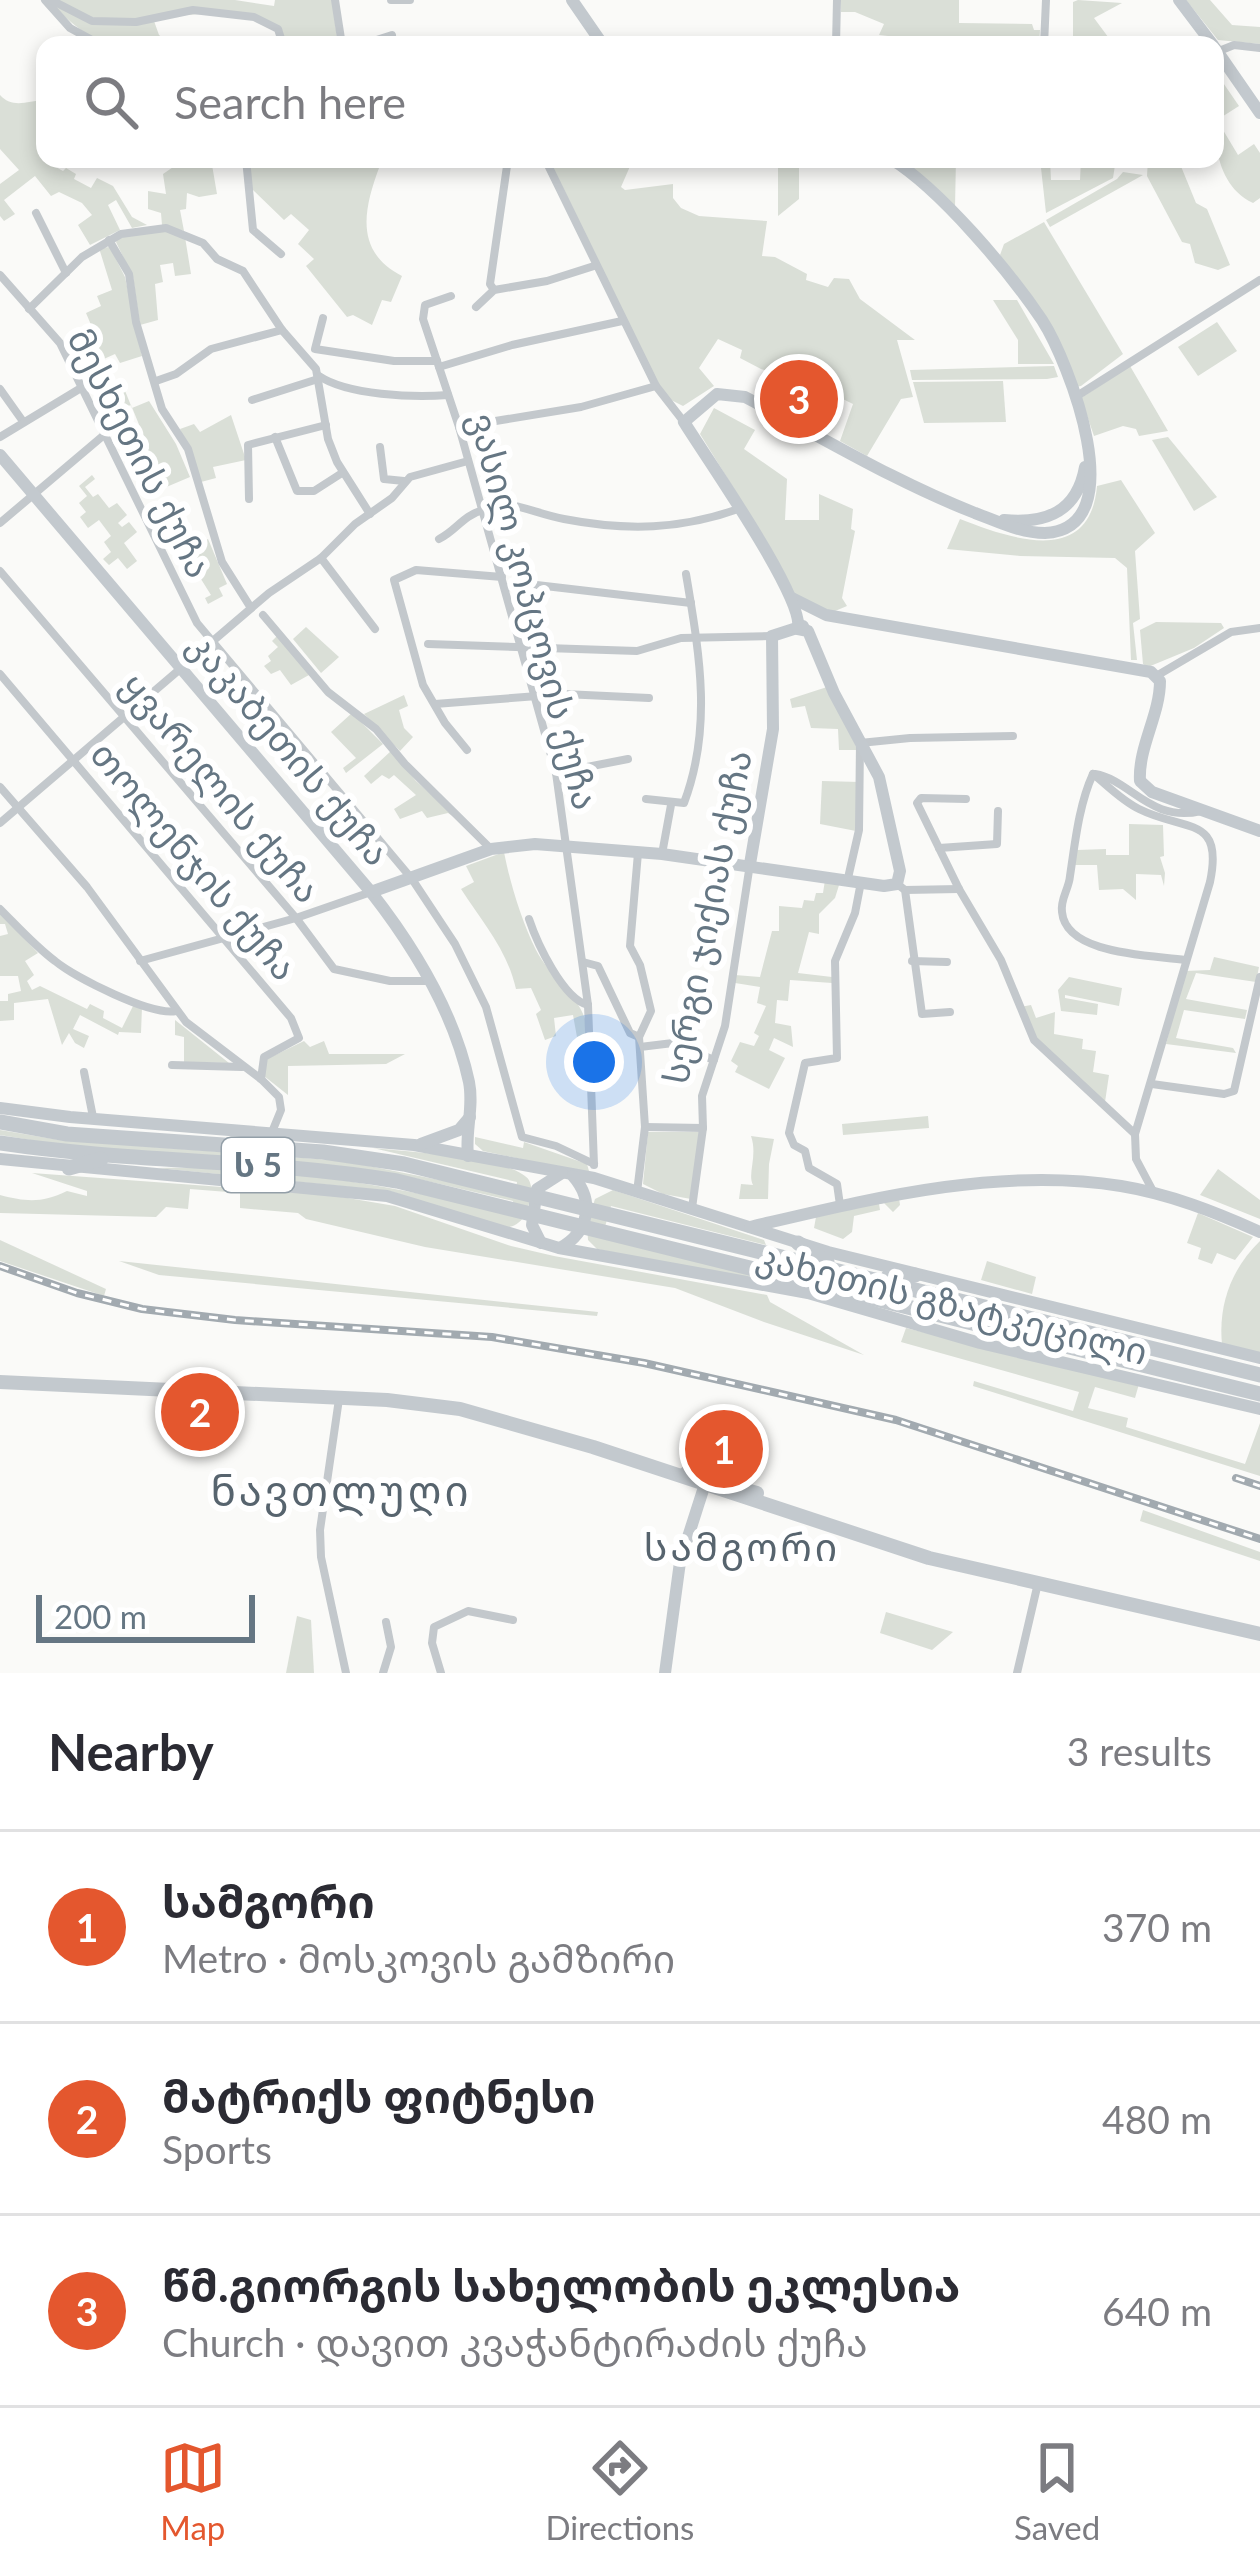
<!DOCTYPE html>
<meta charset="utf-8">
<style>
:root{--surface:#fff;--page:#f7f7f7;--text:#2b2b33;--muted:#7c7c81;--line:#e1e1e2;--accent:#e4572e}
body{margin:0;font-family:Lato,"Noto Sans Georgian",sans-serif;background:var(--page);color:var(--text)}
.scale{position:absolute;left:36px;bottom:30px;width:219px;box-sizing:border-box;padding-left:12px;border:6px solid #657683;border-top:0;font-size:33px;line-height:42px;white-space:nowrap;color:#657683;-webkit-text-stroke:9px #fff;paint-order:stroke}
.you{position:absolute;left:594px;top:1062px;width:42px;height:42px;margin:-30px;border:9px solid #fff;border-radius:50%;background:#1a73e8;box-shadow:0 0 0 18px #1a73e833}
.badge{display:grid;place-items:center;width:78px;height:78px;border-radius:50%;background:var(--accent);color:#fff;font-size:39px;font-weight:700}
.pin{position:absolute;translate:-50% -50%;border:6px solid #fff;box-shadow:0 3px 12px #0006}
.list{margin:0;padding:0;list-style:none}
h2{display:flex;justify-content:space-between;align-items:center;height:156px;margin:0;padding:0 48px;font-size:51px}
h2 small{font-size:39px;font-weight:400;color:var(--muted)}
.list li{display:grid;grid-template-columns:78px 1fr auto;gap:36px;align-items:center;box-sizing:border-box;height:192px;padding:0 48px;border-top:3px solid var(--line)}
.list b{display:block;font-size:45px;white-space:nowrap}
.list p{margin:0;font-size:39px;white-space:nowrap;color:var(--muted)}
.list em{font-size:39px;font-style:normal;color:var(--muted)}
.icon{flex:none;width:66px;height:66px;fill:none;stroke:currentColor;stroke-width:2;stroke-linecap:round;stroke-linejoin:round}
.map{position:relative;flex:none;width:1260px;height:1673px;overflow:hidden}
.search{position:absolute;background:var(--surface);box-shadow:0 6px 18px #0003;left:36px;right:36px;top:36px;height:132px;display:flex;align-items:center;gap:30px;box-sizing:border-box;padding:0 42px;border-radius:24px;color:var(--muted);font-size:45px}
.sheet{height:732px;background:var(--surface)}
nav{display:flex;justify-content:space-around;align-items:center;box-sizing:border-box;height:168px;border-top:3px solid var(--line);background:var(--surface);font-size:33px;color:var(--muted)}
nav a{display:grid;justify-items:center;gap:6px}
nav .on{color:var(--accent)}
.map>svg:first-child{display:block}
</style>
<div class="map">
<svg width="1260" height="1673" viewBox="0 0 1260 1673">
<rect width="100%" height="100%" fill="#fafaf8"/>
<g fill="#dadfd7">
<path d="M56,0H235L274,6L275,0H332L338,45H284L279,28C241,0 155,22 110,20C89,20 73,10 56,0Z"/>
<path d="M841,0H959V23L1032,24L1034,30H1040L1039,45H888V36L879,35L884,24L855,12H841Z"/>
<path d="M1078,0L1122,3L1094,18L1114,45H1073V2Z"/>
<path d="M1186,0H1210L1232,25L1260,27V44L1218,40Z"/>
<path d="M50,2C93,28 105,23 154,21L159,35L169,43C114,53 89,43 50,2Z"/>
<path d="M1215,71L1239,106L1217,120L1238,155L1254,144L1260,153V198L1253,203C1206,180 1215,115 1215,71Z"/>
<path d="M0,95C13,109 27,101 44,100L43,160L63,171L66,168L76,174L74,179L91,188L97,178L113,186L132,217L147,225L132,228L116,200L108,205L120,230L90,245L78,225L92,215L82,203L59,192L51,196L35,176L4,200L15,214L4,221L0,216V184L19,170L0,149Z"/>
<path d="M176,159H211L217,194L199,197L187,193L186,209L180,210L184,231L162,225L161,213L148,209V191L166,194L163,174L179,163Z"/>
<path d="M248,159H374L379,168C363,211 355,252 402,276L391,302L382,300L372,325L353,315L347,317L306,266L314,259L298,244L309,230L291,214L284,220L252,189Z"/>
<path d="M549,159L626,160L631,164L621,187L625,190L673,184V198L681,208L699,216L767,221L762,256L775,257L807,274L806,280L828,287L834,278L849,279L860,299L915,340H897L913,397L901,399L867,456L840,441L853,404L816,386L761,369L740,358L742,350L718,339L699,368L714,386L683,406L671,400L658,385Z"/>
<path d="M778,159H799V199L778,216Z"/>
<path d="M900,159H956L955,207Z"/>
<path d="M1040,159H1050L1051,180H1080L1081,159H1116L1113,178L1046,213Z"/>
<path d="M1148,159H1178L1196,203L1207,209L1230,265L1218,270L1195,263L1190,244L1182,242L1147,176Z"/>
<path d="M1123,172L1143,175L1050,227L1046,220L1117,179Z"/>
<path d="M1044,222L1123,354L1081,386L1076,387L1000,255L1004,244Z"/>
<path d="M161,229L185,237L191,274L175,276L173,263L160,265L163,282L155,284L158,320L140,325L133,277L116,242L118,238Z"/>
<path d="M110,247L125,277L142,356L120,363L115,354L77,371L68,354L97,339L86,313L101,306L97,296L112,290L99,248Z"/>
<path d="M993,300H1017L1054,364H1018V340Z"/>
<path d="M1217,322L1237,351L1198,376L1178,347Z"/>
<path d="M1054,366L1058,377L1047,379L912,380L910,370Z"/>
<path d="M1130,366L1168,431L1139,436L1136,429L1123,426L1094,436L1081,398Z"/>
<path d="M121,381L132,408L149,401L176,444L190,477L164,488L153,462L137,468L132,457L149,449L131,405L122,408L114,384Z"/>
<path d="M1003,381L1006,422L924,423L913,382Z"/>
<path d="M714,408L755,430L744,449L787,479L785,520H819V494L853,509L851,529L855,531L842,598L847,606L828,614L790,594L770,547L700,434Z"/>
<path d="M231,415L246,460L213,467L216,478L201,482L180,429L194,424L200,432Z"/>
<path d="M1168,437L1217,497L1194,511L1152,440Z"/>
<path d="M92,475L95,479L85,487L93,497L98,494L109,508L117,503L127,515L118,523L122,527L129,522L137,532L124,543L137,561L127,569L118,558L109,565L103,559L111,552L104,542L111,536L99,520L88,528L80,517L86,512L79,503L87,496L79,486Z"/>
<path d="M1121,480L1155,533L1135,551L1140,619L1133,623L1137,660H1131L1127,568L1115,558L1020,556L947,549L960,519C1009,538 1090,568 1097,486Z"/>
<path d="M208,539L227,584L219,588L223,596L208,604L205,598L211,595L194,568L199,565L190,548Z"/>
<path d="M1156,622L1221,623L1224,628L1194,648L1148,667L1143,664L1140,630Z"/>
<path d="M306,627L339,657L321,673L293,639Z"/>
<path d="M279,634L309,675L291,685L280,670L271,674L264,666L271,661L268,656L278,647L272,641Z"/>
<path d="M827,687L858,750H839L838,729L811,728L805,706L792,708L790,699Z"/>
<path d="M404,695L408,706L399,710L404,728L413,737L400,751L364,714Z"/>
<path d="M352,713L383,744L346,773L343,768L356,758L331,732Z"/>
<path d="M391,751L416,781L463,823L448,813L427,818L422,811L400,819L394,809L416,795L394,775L389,779L382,775L371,784L364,776Z"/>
<path d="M822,781L860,782L856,831L820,824Z"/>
<path d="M1129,824L1163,825L1164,856L1160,857L1165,873L1164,886L1161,875L1136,874V900L1123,889L1099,890L1097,865H1075L1077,850L1106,849V855H1129Z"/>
<path d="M504,852C510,883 522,922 536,950C553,983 586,997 588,1035L577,1037L573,1015L554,1018L556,1036L545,1040L536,1014L541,1010L531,988L516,989C507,949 482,922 461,889L474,882L466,866Z"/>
<path d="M825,880L840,882L835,898L819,914V934L809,932L798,973L832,977V983L790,980L788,1001L777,1000L775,1023L791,1026L793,1047L774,1038L769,1050L785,1058L769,1089L735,1072L738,1066L731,1061L740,1042L754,1046L759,1036L754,1033L766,1006L757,1003L760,987L735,983V975L760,977L772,931H779V906L802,908L804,900L814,901L816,893H823Z"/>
<path d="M0,913L38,953L25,961L34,975L27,981L32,990L40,986L87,1009L90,1004L104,1011L103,1018L122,1028L134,1004L142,1007L141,1033L119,1032L118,1035L80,1015L73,1029L89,1036L84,1048L75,1043L69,1033L62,1045L48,999L14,1003V1020L0,1021V1001H8V994L21,991L18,976H0V936L8,934L5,924H0Z"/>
<path d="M1214,957L1259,967L1256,982L1196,973L1186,999L1247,1010L1245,1019L1184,1010L1176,1038L1233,1048L1236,1053L1166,1044L1185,971L1210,970Z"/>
<path d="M1069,977L1122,988L1119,1006L1065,995V998L1098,1004L1097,1015L1061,1011L1058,990Z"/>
<path d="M1031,1005L1036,1018L1055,1012L1054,1034L1083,1039L1082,1049L1096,1051L1093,1072L1109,1075L1105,1102L1037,1039L1020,1007Z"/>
<path d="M175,1020L229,1063L184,1062V1037L175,1035Z"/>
<path d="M304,1041L310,1047L324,1041L329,1054H405L386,1064L288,1066V1095L264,1076L267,1059Z"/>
<path d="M928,1116L929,1128L843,1135L842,1124Z"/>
<path d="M0,1130L60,1140L344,1161L515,1195L517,1182L373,1148C407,1152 495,1156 522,1174C530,1179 529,1180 532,1189C528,1209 526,1227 502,1228L390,1191L157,1168C278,1165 397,1186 514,1215L513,1201L414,1178L61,1145L0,1135Z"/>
<path d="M648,1132H699L691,1199L663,1194L643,1184Z"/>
<path d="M751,1136L774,1139L769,1164L768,1199H739L741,1184L753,1185C747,1174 758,1156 751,1136Z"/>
<path d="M475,1137L523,1148L524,1142L587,1164L589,1171L581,1172L483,1151L475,1144Z"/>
<path d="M1218,1169L1260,1200V1219L1200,1195Z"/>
<path d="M32,1173L330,1195L395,1206L511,1246L554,1256L767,1295L770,1302L864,1355L764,1322L675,1288L425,1247L306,1219L298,1213L240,1208V1193L190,1189L188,1209L166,1207L156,1217L0,1213V1195C27,1202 42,1203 67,1191L87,1196V1191Z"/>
<path d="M613,1190L764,1240L766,1245L611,1206L602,1237L758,1277L721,1275L597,1249L588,1240L587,1224L595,1199Z"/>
<path d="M899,1198L900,1205L893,1212L884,1203L879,1204L880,1210L854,1216L852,1232L843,1239L814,1228L816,1217Z"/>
<path d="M1198,1213L1253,1237L1235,1260L1217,1253L1212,1264L1198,1259L1201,1248L1187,1243Z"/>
<path d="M0,1240L106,1289L104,1296L0,1261Z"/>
<path d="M1260,1241V1353L1222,1344C1218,1304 1232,1268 1260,1241Z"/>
<path d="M119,1261L598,1312L597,1316L159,1275Z"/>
<path d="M987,1261L1036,1277L1032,1294L981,1280Z"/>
<path d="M906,1328L1139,1384L1135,1398L1095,1387L1088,1408L1128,1418L1126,1427L1245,1464L1260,1423V1476L973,1386L974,1381L1073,1411L1079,1392L901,1342Z"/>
<path d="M1143,1510L1260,1552V1561L1140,1521Z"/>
<path d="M886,1612L953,1632L932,1650L880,1633Z"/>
<path d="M297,1616L311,1620L314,1673H286Z"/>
</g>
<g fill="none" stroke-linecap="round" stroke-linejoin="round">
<g stroke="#c3c8cc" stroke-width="8">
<path d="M45,0L70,28L101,45"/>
<path d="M51,0L92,21L136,22L193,10L254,17L278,29L283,45"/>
<path d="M335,0L342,45"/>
<path d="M391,0H410"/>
<path d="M361,45L392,35"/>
<path d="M836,45L837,0"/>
<path d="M1044,45L1046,0"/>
<path d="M1219,51L1234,45L1260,48"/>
<path d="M246,159L253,230L281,254"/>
<path d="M545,159L656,386L684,422"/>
<path d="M36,213L66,273"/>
<path d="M109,240L129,274L136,322L162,409L188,449L222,562L251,608"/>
<path d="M0,275L60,343L197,623L412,879L455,944L486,1007L522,1137L556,1146L594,1164"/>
<path d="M494,290L490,284L508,159"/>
<path d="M451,296L425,305L423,319L459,427L556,773L588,1005L594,1165"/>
<path d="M476,307L494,290L547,281L594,266"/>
<path d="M29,309L82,257L121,234L166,228L203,243L217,259L243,271L282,330L316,369L328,439L337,462L370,514"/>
<path d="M323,318L315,349L394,361H437"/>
<path d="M439,367L512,345L622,321"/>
<path d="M319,376C347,395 414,398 448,395"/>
<path d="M156,381L176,374L211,349L282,330"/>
<path d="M0,389L22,420"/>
<path d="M1077,396L1260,280"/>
<path d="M252,400L318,379"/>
<path d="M459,427L581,407L656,386"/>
<path d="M0,437L81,388"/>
<path d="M275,437L297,491H314L342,473"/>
<path d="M380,447L384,479L404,481"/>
<path d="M249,499L248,445L326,425"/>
<path d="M481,504C509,499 536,514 564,519C626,531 681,530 741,508"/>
<path d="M0,523L104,435"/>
<path d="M439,539C457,530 462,516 483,510"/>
<path d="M321,558L375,629"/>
<path d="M0,571L296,918L334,969L390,981H429"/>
<path d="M505,588L528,584L691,603"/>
<path d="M263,615L328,692L376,729L405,764L491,849"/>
<path d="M428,644L637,651L681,638L771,636"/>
<path d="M0,674L291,1018L299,1038L264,1057L261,1079"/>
<path d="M1158,675L1231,632L1260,628"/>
<path d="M435,704L564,694L649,698"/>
<path d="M467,750L445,723L423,685L394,580L416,570L502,577"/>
<path d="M556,773L628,759"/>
<path d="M1093,774C1108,786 1122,801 1139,809C1185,832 1224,815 1210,882L1135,1134"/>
<path d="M1093,774C1079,804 1075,843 1070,876C1069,889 1060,899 1062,912C1066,955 1151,955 1185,960"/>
<path d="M1095,774C1131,780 1150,823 1201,811"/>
<path d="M0,787L87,887L186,1022L261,1079L279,1097L281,1110L272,1132"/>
<path d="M646,799L684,803C713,726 699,652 686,574"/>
<path d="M966,799L921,798L917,803L959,889L1001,960L1034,1040L1135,1134L1136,1159L1154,1193"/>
<path d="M0,823L269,593L321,558L355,524L392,498L410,477L468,461"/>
<path d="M939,848L997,844L998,811"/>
<path d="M662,854L671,805"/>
<path d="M848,878L859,830L860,743L910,738L1013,736"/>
<path d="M897,884L905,890L922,1014L950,1012"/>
<path d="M905,890L959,889"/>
<path d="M0,909C18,927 35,946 55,961C76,978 151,1016 176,1011"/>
<path d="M529,919C537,943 563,999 588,1005"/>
<path d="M140,961L296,918L371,892"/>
<path d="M912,961L947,962"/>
<path d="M583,962L598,966L630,1033L639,1037"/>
<path d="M640,1047L673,1043L714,1060"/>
<path d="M172,1065L242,1067"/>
<path d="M84,1072L93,1117"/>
<path d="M1152,1084L1224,1094L1234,1091L1260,977"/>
<path d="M645,1127L703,1128"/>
<path d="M637,1192L645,1127L639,1037L651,1011L640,965L630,946L638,853"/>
<path d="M840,1205L837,1184L809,1168L805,1151L794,1145L789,1133L805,1063L837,1058L835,961L855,913L861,882"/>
<path d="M692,1208L703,1128L702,1096L725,1026L750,864"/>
<path d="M339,1399L320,1530L321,1557L346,1673"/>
<path d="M383,1673L391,1647L386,1622"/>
<path d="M441,1673L432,1643L434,1627L468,1611L513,1620"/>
<path d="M1017,1673L1038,1583"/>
</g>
<g stroke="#c3c9ce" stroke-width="12">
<path d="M572,0L603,45"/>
<path d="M1179,0L1213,45"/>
<path d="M1215,48L1260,113"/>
<path d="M0,455L371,892C414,947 454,1012 469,1082C474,1107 465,1132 468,1156"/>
<path d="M1004,520C1046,524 1077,512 1085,467"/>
<path d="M792,598L826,615L1151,672L1160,681C1160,715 1138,747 1140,781L1152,792L1260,831"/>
<path d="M798,629C805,598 705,456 684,422L717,394L745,397C822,437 893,481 975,513C997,521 1020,533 1045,533C1135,529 1068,360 1042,320C1009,271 940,189 891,159"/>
<path d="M750,864L773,729L772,636L803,626"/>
<path d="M371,892L491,849L535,844L662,854L884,886L897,884L900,871L879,777L834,693L808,631L798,629"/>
<path d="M0,1108L70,1117L414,1145L594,1178L828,1252L1260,1358"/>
<path d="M421,1144L459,1130L470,1117"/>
<path d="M0,1159L387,1196L559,1248L808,1293L980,1343L1260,1409"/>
<path d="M750,1227C870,1199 998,1166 1121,1186C1170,1194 1215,1212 1260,1232"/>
<path d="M541,1243L532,1225L537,1189L562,1173"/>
<path d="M560,1248C589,1232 595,1201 573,1176"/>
<path d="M665,1673L680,1562L704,1487"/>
</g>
<g stroke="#c3c9ce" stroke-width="14">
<path d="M0,1382L387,1400L460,1409L593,1447L929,1558L1260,1634"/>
<path d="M686,1473L757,1493"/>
</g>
<g stroke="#c3c9ce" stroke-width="15">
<path d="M0,1122L67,1134L323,1152L404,1164L1260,1375"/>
<path d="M0,1143C132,1163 266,1159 397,1181L1260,1394"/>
<path d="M69,1168L101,1159"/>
<path d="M798,1243L827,1262"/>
<path d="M888,1277L915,1275"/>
</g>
<defs>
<g id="rail">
<path d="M0,1266L77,1293L142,1309L235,1320L492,1337L644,1363L896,1420L1260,1539"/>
<path d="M1236,1478L1260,1486"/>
</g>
</defs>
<use href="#rail" stroke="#a2aab0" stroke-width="8"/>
<use href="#rail" stroke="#fff" stroke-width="3" stroke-dasharray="9" stroke-linecap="butt"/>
</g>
<g text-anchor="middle" stroke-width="12" stroke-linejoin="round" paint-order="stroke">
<rect fill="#fff" stroke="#939fa8" stroke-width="3" x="222" y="1138" width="72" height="54" rx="9"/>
<g font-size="33" font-weight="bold" fill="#657683">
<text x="258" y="1177">ს 5</text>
</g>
<g font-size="36" fill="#657683" stroke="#fff">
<text transform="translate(140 453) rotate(63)" y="13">მესხეთის ქუჩა</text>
<text transform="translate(534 611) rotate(75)" y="13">ვასილ კოპცოვის ქუჩა</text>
<text transform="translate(289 749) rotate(50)" y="13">კაკაბეთის ქუჩა</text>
<text transform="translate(221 788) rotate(50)" y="13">ყვარელის ქუჩა</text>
<text transform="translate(194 861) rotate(50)" y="13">თოლენჯის ქუჩა</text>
<text transform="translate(707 917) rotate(-79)" y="13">სერგი ჯიქიას ქუჩა</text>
<text transform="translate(952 1304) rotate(14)" y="13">კახეთის გზატკეცილი</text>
</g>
<g font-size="39" letter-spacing="3" fill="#57646e" stroke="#fff">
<text x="742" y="1561">სამგორი</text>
</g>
<g font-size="42" letter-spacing="3" fill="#57646e" stroke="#fff">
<text x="341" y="1506">ნავთლუღი</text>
</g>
</g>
</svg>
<div class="scale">200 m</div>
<div class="you"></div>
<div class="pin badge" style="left:724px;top:1449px">1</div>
<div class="pin badge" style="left:200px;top:1412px">2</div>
<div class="pin badge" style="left:799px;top:399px">3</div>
<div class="search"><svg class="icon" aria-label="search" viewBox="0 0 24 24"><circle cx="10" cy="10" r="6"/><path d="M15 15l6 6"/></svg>Search here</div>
</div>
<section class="sheet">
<h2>Nearby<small>3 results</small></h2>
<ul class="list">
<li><span class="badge">1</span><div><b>სამგორი</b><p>Metro · მოსკოვის გამზირი</p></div><em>370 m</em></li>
<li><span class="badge">2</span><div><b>მატრიქს ფიტნესი</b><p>Sports</p></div><em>480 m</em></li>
<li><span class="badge">3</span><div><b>წმ.გიორგის სახელობის ეკლესია</b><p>Church · დავით კვაჭანტირაძის ქუჩა</p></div><em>640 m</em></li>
</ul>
</section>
<nav>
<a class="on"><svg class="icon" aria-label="map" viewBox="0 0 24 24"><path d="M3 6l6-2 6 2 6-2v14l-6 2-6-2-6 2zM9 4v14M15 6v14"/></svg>Map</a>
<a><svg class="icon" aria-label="directions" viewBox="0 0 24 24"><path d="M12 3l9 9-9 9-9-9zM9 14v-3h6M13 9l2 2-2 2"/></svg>Directions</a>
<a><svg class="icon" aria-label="saved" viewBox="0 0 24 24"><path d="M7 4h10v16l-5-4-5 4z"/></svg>Saved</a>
</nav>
